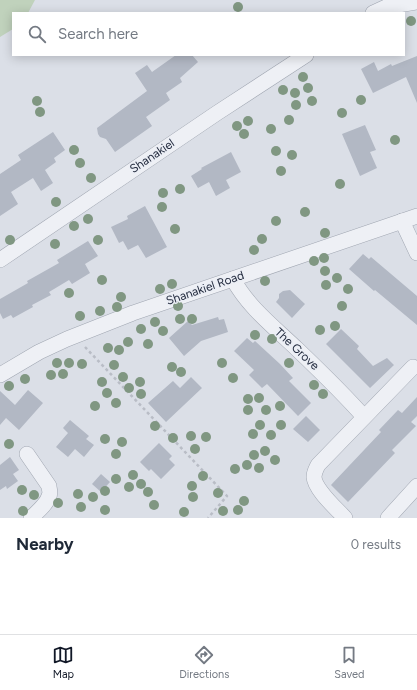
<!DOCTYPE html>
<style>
:root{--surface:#fff;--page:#f6f6f7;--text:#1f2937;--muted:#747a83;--line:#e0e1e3;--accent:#111827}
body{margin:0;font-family:Figtree,sans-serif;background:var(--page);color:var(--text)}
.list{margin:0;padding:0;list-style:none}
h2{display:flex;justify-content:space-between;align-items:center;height:52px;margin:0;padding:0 16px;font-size:17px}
h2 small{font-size:13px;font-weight:400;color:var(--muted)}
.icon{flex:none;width:22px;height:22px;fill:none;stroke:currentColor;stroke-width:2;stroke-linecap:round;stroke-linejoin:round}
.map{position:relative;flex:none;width:417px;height:518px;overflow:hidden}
.search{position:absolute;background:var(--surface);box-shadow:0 2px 10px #0003;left:12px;right:12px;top:12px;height:44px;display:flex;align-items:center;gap:10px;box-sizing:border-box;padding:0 14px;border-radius:0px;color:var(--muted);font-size:15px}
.sheet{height:116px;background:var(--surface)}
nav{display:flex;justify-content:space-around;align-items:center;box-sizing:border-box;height:56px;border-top:1px solid var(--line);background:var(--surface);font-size:11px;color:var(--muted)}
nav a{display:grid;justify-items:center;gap:2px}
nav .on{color:var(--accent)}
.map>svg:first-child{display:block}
</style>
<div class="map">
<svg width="417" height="518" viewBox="0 0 417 518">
<rect width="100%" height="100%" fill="#dbdfe7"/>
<path fill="#c0d2bc" d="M0,0H35L28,13H13V29L0,37Z"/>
<g fill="#b2b8c4">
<path d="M176,55H192L198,62L180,78L182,82L166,93L170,100L146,117L152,126L115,152L106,139L100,137L98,134L97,128L147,91L135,73L147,65L152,72Z"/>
<path d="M417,56V103L406,77L373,93L361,69L374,62L378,71L391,64L392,66Z"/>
<path d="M365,125L376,150L370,152L377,168L360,176L342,134Z"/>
<path d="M53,132L65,150L54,158L56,162L45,170L53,183L41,191L33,178L11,192L18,204L0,216V174L21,160L18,155Z"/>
<path d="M231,152L241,172L226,180L230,188L216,196L209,182L198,188L191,176L202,169L201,168Z"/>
<path d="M145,206L167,247L146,258L138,245L128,250L123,241L119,243L111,227L128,219L127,216Z"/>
<path d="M88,241L98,256L85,264L90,273L72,284L69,280L49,292L51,295L32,305L33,307L13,318L11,315L3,319L0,313V299L28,283L27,281L59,263L57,260Z"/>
<path d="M363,254L369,259L371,257L417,296V325L375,290L374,291L349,269Z"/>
<path d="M290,290L305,304L292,318L276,302L279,298V294L283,291Z"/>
<path d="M218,317L219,320L224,319L228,332L201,341L184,356L169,338L188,321L192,325Z"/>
<path d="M341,329L359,346L357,349L373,366L387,358L394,365L370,388L326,344Z"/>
<path d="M247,338L253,343L255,341L280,364L293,378L289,381L311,403L298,416L267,384L262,388L249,375L254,370L234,351Z"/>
<path d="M191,377L202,388L166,422L148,403L173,381L180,388Z"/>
<path d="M28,390L43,403L19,430L6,418L0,425V391L15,405Z"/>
<path d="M417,397V416L411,422L416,426L392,450L395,453L348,502L331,485L381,432L379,430L398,410L402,413Z"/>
<path d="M306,416L320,430L308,442L293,429Z"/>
<path d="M70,420L89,436L86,439L94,445L84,457L75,449L68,457L56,447L68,433L63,428Z"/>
<path d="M159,443L172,456L169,459L175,465L161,479L151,469L149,471L140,462Z"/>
<path d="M10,457L19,470L13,474L18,481L7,489L6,486L0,490V465Z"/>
<path d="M101,474L110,482L101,492L92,484Z"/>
</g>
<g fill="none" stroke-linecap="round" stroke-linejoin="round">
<defs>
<g id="minor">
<path d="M373,13L386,7L417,2"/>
<path d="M402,221L417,253"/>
<path d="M0,260L217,113L306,55"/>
<path d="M233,279C248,307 274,327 297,349C320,371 343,393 364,417"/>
<path d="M0,375L39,352L67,339L133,313L417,216"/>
<path d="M27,454L49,486C49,489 51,493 49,496C47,504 37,512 31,518"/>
<path d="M345,518C336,508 315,490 314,477C314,472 316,469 318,465L413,367"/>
<path d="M388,518L417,486"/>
</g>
</defs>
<use href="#minor" stroke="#a0a6b1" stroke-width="16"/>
<path stroke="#b9bdc6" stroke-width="2.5" stroke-dasharray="3 3" stroke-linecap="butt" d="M85,347L227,496L208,518"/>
<use href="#minor" stroke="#eef0f5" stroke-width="15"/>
</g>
<g fill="#809782">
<circle cx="238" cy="7" r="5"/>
<circle cx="411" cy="21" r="5"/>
<circle cx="303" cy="77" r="5"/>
<circle cx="308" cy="88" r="5"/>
<circle cx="283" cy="90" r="5"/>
<circle cx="295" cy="93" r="5"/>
<circle cx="361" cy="100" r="5"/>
<circle cx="37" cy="101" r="5"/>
<circle cx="312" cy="101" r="5"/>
<circle cx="296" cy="105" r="5"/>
<circle cx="40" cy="112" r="5"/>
<circle cx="342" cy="113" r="5"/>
<circle cx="289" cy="120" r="5"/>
<circle cx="248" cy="121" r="5"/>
<circle cx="237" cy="126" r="5"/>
<circle cx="271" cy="129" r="5"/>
<circle cx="244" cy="134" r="5"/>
<circle cx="395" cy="140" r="5"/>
<circle cx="74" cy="150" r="5"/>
<circle cx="276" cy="151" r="5"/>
<circle cx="292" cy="155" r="5"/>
<circle cx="80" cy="163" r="5"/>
<circle cx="281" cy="171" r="5"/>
<circle cx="91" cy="178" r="5"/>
<circle cx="340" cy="184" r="5"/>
<circle cx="180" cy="189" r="5"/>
<circle cx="163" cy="193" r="5"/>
<circle cx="56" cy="202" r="5"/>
<circle cx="162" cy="207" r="5"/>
<circle cx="305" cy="212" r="5"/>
<circle cx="88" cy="219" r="5"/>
<circle cx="276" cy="221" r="5"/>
<circle cx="74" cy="226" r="5"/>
<circle cx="175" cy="229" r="5"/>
<circle cx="325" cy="233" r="5"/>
<circle cx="262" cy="239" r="5"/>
<circle cx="10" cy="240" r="5"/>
<circle cx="98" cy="240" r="5"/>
<circle cx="55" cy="244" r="5"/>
<circle cx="254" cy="250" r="5"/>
<circle cx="324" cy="258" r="5"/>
<circle cx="314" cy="261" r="5"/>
<circle cx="325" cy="271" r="5"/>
<circle cx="337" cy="278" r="5"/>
<circle cx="102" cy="280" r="5"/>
<circle cx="265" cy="281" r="5"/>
<circle cx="172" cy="284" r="5"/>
<circle cx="326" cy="285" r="5"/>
<circle cx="160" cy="289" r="5"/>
<circle cx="348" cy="289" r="5"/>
<circle cx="69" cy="293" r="5"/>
<circle cx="121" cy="297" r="5"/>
<circle cx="178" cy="306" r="5"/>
<circle cx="342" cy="306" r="5"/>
<circle cx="117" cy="307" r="5"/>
<circle cx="100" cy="311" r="5"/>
<circle cx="80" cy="316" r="5"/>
<circle cx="180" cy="319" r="5"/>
<circle cx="192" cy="319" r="5"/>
<circle cx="155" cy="322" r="5"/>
<circle cx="335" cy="326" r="5"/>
<circle cx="141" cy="329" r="5"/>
<circle cx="320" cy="330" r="5"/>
<circle cx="163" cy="331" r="5"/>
<circle cx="255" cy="335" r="5"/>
<circle cx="272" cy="339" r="5"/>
<circle cx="128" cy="342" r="5"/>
<circle cx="148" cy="344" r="5"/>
<circle cx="108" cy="348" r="5"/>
<circle cx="119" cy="350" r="5"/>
<circle cx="57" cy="363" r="5"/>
<circle cx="69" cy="363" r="5"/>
<circle cx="222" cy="363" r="5"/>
<circle cx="289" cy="363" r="5"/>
<circle cx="82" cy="364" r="5"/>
<circle cx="114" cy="365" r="5"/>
<circle cx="172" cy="367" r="5"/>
<circle cx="181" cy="372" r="5"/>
<circle cx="63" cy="374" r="5"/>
<circle cx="51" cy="375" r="5"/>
<circle cx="123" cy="377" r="5"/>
<circle cx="233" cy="378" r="5"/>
<circle cx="25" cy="379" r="5"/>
<circle cx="102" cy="382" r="5"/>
<circle cx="140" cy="382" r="5"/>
<circle cx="314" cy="385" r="5"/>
<circle cx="9" cy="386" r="5"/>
<circle cx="129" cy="388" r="5"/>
<circle cx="107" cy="393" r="5"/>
<circle cx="141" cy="394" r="5"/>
<circle cx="323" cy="394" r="5"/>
<circle cx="259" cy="398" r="5"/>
<circle cx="248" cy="399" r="5"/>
<circle cx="116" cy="403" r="5"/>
<circle cx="95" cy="406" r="5"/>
<circle cx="280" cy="406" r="5"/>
<circle cx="248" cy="410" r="5"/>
<circle cx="266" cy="410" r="5"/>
<circle cx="260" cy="425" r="5"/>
<circle cx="281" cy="425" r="5"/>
<circle cx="155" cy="426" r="5"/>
<circle cx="253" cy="434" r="5"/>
<circle cx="271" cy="435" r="5"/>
<circle cx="191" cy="436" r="5"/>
<circle cx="206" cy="437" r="5"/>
<circle cx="173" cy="438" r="5"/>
<circle cx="105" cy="439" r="5"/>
<circle cx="122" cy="442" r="5"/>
<circle cx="9" cy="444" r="5"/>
<circle cx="195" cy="449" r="5"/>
<circle cx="265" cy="451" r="5"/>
<circle cx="116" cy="454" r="5"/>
<circle cx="254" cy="455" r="5"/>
<circle cx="275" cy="460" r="5"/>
<circle cx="247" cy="465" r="5"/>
<circle cx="259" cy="468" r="5"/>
<circle cx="235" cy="469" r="5"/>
<circle cx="133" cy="475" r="5"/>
<circle cx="203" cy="476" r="5"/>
<circle cx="116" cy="479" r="5"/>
<circle cx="141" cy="484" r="5"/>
<circle cx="192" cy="486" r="5"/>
<circle cx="129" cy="487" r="5"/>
<circle cx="22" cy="490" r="5"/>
<circle cx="105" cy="491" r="5"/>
<circle cx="148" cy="492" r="5"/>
<circle cx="218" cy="493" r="5"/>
<circle cx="78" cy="494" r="5"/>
<circle cx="34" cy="495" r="5"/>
<circle cx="93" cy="497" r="5"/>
<circle cx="193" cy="497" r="5"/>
<circle cx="244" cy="501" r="5"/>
<circle cx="58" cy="503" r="5"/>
<circle cx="154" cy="505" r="5"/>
<circle cx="81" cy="507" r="5"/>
<circle cx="105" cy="510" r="5"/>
<circle cx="238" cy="510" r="5"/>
<circle cx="23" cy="511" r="5"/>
<circle cx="223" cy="511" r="5"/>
<circle cx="184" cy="512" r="5"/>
</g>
<g text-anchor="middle" stroke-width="3" stroke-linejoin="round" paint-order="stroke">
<g font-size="12" fill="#242c3f" stroke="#ebeef5">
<text transform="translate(152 156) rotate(-34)" y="4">Shanakiel</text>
<text transform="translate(205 288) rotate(-19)" y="4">Shanakiel Road</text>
<text transform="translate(297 349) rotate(43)" y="4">The Grove</text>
</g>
</g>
</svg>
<div class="search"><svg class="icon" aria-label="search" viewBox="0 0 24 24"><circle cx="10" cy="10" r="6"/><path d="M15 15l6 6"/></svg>Search here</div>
</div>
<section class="sheet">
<h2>Nearby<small>0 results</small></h2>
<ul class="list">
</ul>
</section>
<nav>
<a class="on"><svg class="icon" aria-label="map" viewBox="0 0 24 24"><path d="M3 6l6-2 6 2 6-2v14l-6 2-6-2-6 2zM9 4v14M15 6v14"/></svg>Map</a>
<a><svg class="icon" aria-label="directions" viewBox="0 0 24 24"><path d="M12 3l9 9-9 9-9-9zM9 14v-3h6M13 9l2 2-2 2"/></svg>Directions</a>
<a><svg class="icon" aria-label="saved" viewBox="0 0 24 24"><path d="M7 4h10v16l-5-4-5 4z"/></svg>Saved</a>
</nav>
